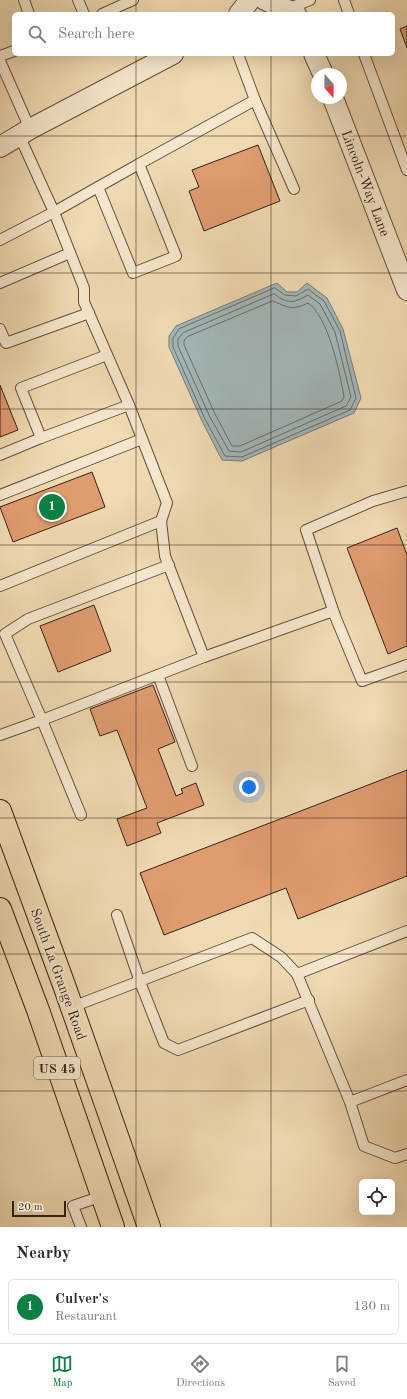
<!DOCTYPE html>
<style>
:root{--surface:#fff;--page:#f7f7f7;--text:#2b2b33;--muted:#7c7c81;--line:#e1e1e2;--accent:#0b8043}
body{margin:0;font-family:"Old Standard TT",serif;background:var(--page);color:var(--text)}
.controls{position:absolute;right:12px;bottom:12px;display:grid;overflow:hidden;border-radius:6px;box-shadow:0 4px 16px #0002}
.controls button{width:36px;height:36px;display:grid;place-items:center;padding:0;border:0;border-bottom:1px solid var(--line);background:var(--surface);color:var(--text);font:20px sans-serif}
.compass{position:absolute;left:311px;top:68px;width:36px;height:36px;border-radius:50%;background:var(--surface);box-shadow:0 4px 16px #0002;rotate:160deg}
.scale{position:absolute;left:12px;bottom:10px;width:54px;box-sizing:border-box;padding-left:4px;border:2px solid #372118;border-top:0;font-size:11px;line-height:14px;white-space:nowrap;color:#372118;-webkit-text-stroke:3px #f5e7cd;paint-order:stroke}
.you{position:absolute;left:249px;top:787px;width:14px;height:14px;margin:-10px;border:3px solid #fff;border-radius:50%;background:#1a73e8;box-shadow:0 0 0 6px #1a73e833}
.badge{display:grid;place-items:center;width:26px;height:26px;border-radius:50%;background:var(--accent);color:#fff;font-size:13px;font-weight:700}
.pin{position:absolute;translate:-50% -50%;border:2px solid #fff;box-shadow:0 1px 4px #0006}
.list{margin:0;padding:0;list-style:none}
h2{display:flex;justify-content:space-between;align-items:center;height:52px;margin:0;padding:0 16px;font-size:17px}
h2 small{font-size:13px;font-weight:400;color:var(--muted)}
.list li{display:grid;grid-template-columns:26px 1fr auto;gap:12px;align-items:center;box-sizing:border-box;height:56px;margin:0 8px 8px;padding:0 8px;border:1px solid var(--line);border-radius:6px}
.list b{display:block;font-size:15px;white-space:nowrap}
.list p{margin:0;font-size:13px;white-space:nowrap;color:var(--muted)}
.list em{font-size:13px;font-style:normal;color:var(--muted)}
.icon{flex:none;width:22px;height:22px;fill:none;stroke:currentColor;stroke-width:2;stroke-linecap:round;stroke-linejoin:round}
.map{position:relative;flex:none;width:407px;height:1227px;overflow:hidden}
.search{position:absolute;background:var(--surface);box-shadow:0 4px 16px #0002;left:12px;right:12px;top:12px;height:44px;display:flex;align-items:center;gap:10px;box-sizing:border-box;padding:0 14px;border-radius:6px;color:var(--muted);font-size:15px}
.sheet{height:116px;background:var(--surface)}
nav{display:flex;justify-content:space-around;align-items:center;box-sizing:border-box;height:56px;border-top:1px solid var(--line);background:var(--surface);font-size:11px;color:var(--muted)}
nav a{display:grid;justify-items:center;gap:2px}
nav .on{color:var(--accent)}
.map>svg:first-child{display:block}
</style>
<div class="map">
<svg width="407" height="1227" viewBox="0 0 407 1227">
<rect width="100%" height="100%" fill="#f0dab2"/>
<filter id="stains"><feTurbulence type="fractalNoise" baseFrequency=".005" numOctaves="4"/><feColorMatrix values="0 0 0 0 .2 0 0 0 0 .09 0 0 0 0 .02 0 0 0 .5 -.17"/></filter>
<radialGradient id="worn" r=".72"><stop offset=".6" stop-color="#630" stop-opacity="0"/><stop offset="1" stop-color="#630" stop-opacity=".3"/></radialGradient>
<path fill="#a1b7b9" stroke="#777b79" d="M277,283L287,292H297L307,283L327,298L343,329L361,398L354,413L242,461L222,460L202,421L169,347V336L176,326Z"/>
<g fill="none" stroke-linecap="round" stroke-linejoin="round">
<g stroke="#6c6c68" stroke-width="1">
<path d="M275,288L285,295L296,296L308,289L324,301L340,331L356,398L350,410L242,457L225,456L205,419L173,347V338L179,329Z"/>
<path d="M274,294C277,295 279,298 282,299C292,305 300,299 308,295L320,304L335,332L351,397L346,406L241,452L229,451L210,417L178,346V339L183,333Z"/>
<path d="M273,301C287,307 292,311 308,303C328,316 340,373 344,397L342,401L240,446H232L215,414L184,345V341L187,337Z"/>
</g>
</g>
<g fill="#df9c6f" stroke="#372118">
<path d="M407,26V48L400,29Z"/>
<path d="M258,145L280,201L204,231L189,191L199,187L192,170Z"/>
<path d="M0,385L18,430L0,437Z"/>
<path d="M92,472L105,507L13,542L0,507Z"/>
<path d="M397,528L407,555V646L388,654L347,548Z"/>
<path d="M94,605L111,651L58,672L40,626Z"/>
<path d="M153,685L175,742L158,749L176,796L183,793L181,789L196,783L204,805L157,823L161,833L127,846L117,819L147,808L117,730L100,736L90,709Z"/>
<path d="M407,770V876L298,919L286,888L164,935L140,873Z"/>
</g>
<g fill="none" stroke-linecap="round" stroke-linejoin="round">
<defs>
<g id="service">
<path d="M24,0L29,14"/>
<path d="M78,0L84,14"/>
<path d="M344,0L349,14"/>
<path d="M287,9L310,0"/>
<path d="M102,14L133,0"/>
<path d="M364,54L407,170"/>
<path d="M0,56L14,51"/>
<path d="M0,61L30,129"/>
<path d="M255,100L294,189"/>
<path d="M98,187L139,164"/>
<path d="M0,240L54,212L19,135"/>
<path d="M0,283L70,253"/>
<path d="M0,329L6,343L89,313"/>
<path d="M107,355L21,388L41,438L129,405L84,302V288L54,212L98,187L133,273L176,256L139,164L255,100L238,54"/>
<path d="M129,405L167,503L161,521"/>
<path d="M0,455L41,438"/>
<path d="M407,491L373,501L306,530L335,616L362,681L407,665"/>
<path d="M0,495L142,439"/>
<path d="M0,586L161,521L165,556L204,657L42,720L5,634L28,619L169,565"/>
<path d="M204,657L333,611L335,616"/>
<path d="M158,675L192,766"/>
<path d="M0,735L42,720L81,815"/>
<path d="M117,915L140,982L164,1043L178,1050L309,1000"/>
<path d="M297,974L407,931"/>
<path d="M72,1007L252,938L281,957L297,974L350,1102L364,1146L395,1158L407,1154"/>
<path d="M350,1102L407,1080"/>
<path d="M81,1227L73,1206L102,1196"/>
</g>
<g id="minor">
<path d="M265,0L296,14"/>
<path d="M239,14L250,0"/>
<path d="M314,54L323,74"/>
<path d="M333,98L407,290"/>
<path d="M0,147L30,129L173,54"/>
</g>
<g id="primary">
<path d="M0,811L64,985L149,1227"/>
<path d="M0,909L38,1010L113,1227"/>
</g>
</defs>
<use href="#service" stroke="#654f3e" stroke-width="12"/>
<use href="#minor" stroke="#654f3e" stroke-width="22"/>
<use href="#primary" stroke="#372118" stroke-width="24"/>
<use href="#service" stroke="#f5e7cd" stroke-width="10"/>
<use href="#minor" stroke="#f5e7cd" stroke-width="20"/>
<use href="#primary" stroke="#f0dab2" stroke-width="22"/>
</g>
<path fill="none" stroke="#372118" stroke-width="1" stroke-opacity="0.55" d="M136,0V14M271,0V14M136,54V1227M271,54V1227M0,136H407M0,273H407M0,409H407M0,545H407M0,682H407M0,818H407M0,954H407M0,1091H407"/>
<g text-anchor="middle" stroke-width="4" stroke-linejoin="round" paint-order="stroke">
<rect fill="#f5e7cd" stroke="#705c4e" stroke-width="1" x="34" y="1057" width="46" height="22" rx="3"/>
<g font-size="13" font-weight="bold" fill="#372118">
<text x="57" y="1073">US 45</text>
</g>
<g font-size="14" fill="#372118" stroke="#f5e7cd">
<text transform="translate(366 183) rotate(69)" y="5">Lincoln-Way Lane</text>
<text transform="translate(59 974) rotate(70)" y="5">South La Grange Road</text>
</g>
</g>
<rect width="100%" height="100%" filter="url(#stains)"/>
<rect width="100%" height="100%" fill="url(#worn)"/>
</svg>
<div class="controls">
<button><svg class="icon" aria-label="locate" viewBox="0 0 24 24"><circle cx="12" cy="12" r="6"/><path d="M12 2v4M12 18v4M2 12h4M18 12h4"/></svg></button>
</div>
<svg class="compass" viewBox="-18 -18 36 36"><path d="M0-13l5 13h-10z" fill="#e53935"/><path d="M0 13l5-13h-10z" fill="#7c7c81"/></svg>
<div class="scale">20 m</div>
<div class="you"></div>
<div class="pin badge" style="left:52px;top:507px">1</div>
<div class="search"><svg class="icon" aria-label="search" viewBox="0 0 24 24"><circle cx="10" cy="10" r="6"/><path d="M15 15l6 6"/></svg>Search here</div>
</div>
<section class="sheet">
<h2>Nearby<small></small></h2>
<ul class="list">
<li><span class="badge">1</span><div><b>Culver's</b><p>Restaurant</p></div><em>130 m</em></li>
</ul>
</section>
<nav>
<a class="on"><svg class="icon" aria-label="map" viewBox="0 0 24 24"><path d="M3 6l6-2 6 2 6-2v14l-6 2-6-2-6 2zM9 4v14M15 6v14"/></svg>Map</a>
<a><svg class="icon" aria-label="directions" viewBox="0 0 24 24"><path d="M12 3l9 9-9 9-9-9zM9 14v-3h6M13 9l2 2-2 2"/></svg>Directions</a>
<a><svg class="icon" aria-label="saved" viewBox="0 0 24 24"><path d="M7 4h10v16l-5-4-5 4z"/></svg>Saved</a>
</nav>
